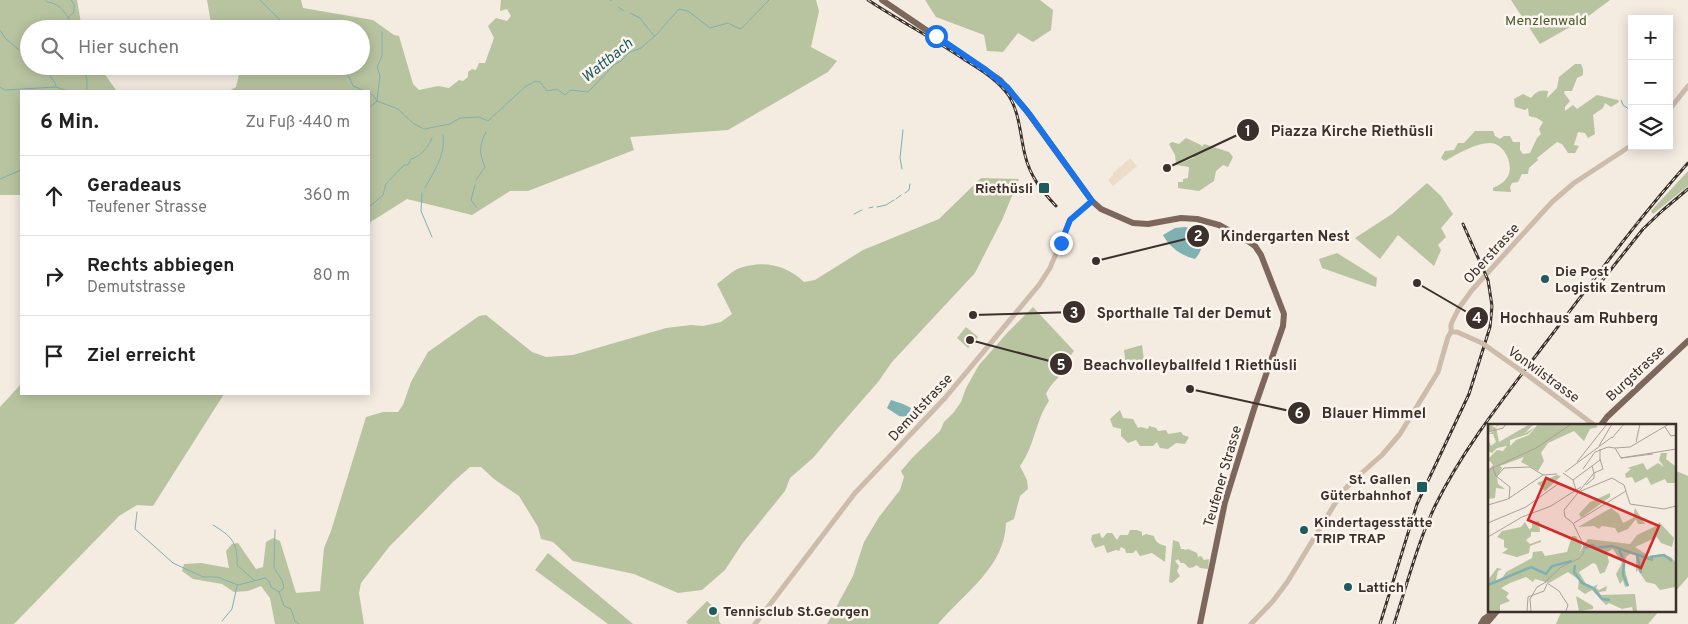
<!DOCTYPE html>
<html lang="de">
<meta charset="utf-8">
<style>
:root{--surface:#fff;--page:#f2f2f2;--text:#222;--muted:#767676;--line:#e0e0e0}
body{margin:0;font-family:Overpass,sans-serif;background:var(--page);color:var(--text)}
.controls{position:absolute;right:15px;top:15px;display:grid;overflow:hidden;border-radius:0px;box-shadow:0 2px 12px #0003}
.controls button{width:45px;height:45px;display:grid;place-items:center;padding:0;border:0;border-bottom:1px solid var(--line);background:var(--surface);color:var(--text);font:25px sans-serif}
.stop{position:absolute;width:15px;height:15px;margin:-11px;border:4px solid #1a73e8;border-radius:50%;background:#fff}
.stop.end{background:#1a73e8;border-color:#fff;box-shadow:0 1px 5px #0008}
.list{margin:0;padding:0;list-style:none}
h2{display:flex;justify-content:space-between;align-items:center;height:65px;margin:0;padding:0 20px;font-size:21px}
h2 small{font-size:16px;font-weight:400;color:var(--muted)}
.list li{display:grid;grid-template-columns:32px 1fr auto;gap:15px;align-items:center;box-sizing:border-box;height:80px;padding:0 20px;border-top:1px solid var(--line)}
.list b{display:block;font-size:19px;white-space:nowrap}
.list p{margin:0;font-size:16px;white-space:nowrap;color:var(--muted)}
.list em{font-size:16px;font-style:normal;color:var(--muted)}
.icon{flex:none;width:28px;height:28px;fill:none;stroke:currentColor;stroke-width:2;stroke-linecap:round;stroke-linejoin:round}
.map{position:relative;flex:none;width:1688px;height:624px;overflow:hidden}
.search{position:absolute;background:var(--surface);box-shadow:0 2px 12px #0003;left:20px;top:20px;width:350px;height:55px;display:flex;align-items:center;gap:12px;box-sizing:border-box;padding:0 18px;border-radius:28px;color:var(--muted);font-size:19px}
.panel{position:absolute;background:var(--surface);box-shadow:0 2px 12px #0003;left:20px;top:90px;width:350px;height:305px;border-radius:0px}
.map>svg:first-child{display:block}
</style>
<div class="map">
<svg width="1688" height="624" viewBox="0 0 1688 624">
<rect width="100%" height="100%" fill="#f4ebe1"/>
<g fill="#b8c4a0">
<path d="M0,0H77L82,29H29V66H99L116,90L21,91V195H0Z"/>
<path d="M207,0H301L303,8L373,20L394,35L399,36L413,84L419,90L438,86L449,88L459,80L463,81L468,77V72L472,69L476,70L479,63H485L494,38L488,26L496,18L507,21L511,16L507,9L500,11L501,0H816L819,11L811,47L837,61L828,72L728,130L630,137L634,150L528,191H510L472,215L407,199L369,223V91H229L236,87L241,66H361V29H212Z"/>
<path d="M925,0H1040L1053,10L1051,30L1033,42L1018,33L1003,52L987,51L984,35L936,17Z"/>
<path d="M1511,0H1610L1586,18L1540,44Z"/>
<path d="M1575,64H1581L1583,69V75L1577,78L1572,91H1565L1564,93L1570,101L1565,107V111L1573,105L1577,109L1597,95L1618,100L1619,102L1611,107L1605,103L1603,108L1593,115L1595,134L1588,138L1585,133L1578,132L1574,145L1579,146L1575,153H1568L1562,144L1557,142L1537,158L1538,160L1529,168L1528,174H1522L1518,182L1512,183L1510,187L1511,192L1493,191V188C1499,185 1505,182 1508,176C1514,164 1504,143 1490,143C1476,143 1457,154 1445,161L1441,158L1445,151L1454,150L1458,143H1464L1475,131H1493L1495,136L1500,139L1504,136H1510L1513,142H1520V150L1523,154L1530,153L1537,138L1541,134L1539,129L1543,122L1537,118L1529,116L1528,108L1525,110L1515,107L1514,99L1523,94L1531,98C1535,92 1541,89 1548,91L1547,98L1557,88L1559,77Z"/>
<path d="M1186,138L1201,145L1202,147L1204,144L1229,152L1233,157L1228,167L1223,165L1216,171L1214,181L1199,191L1178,188V182H1183V179L1188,178L1189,167L1176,165L1195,157H1191L1176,164L1175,155L1169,144L1172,142L1179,144Z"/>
<path d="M1688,171V186L1653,214L1651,211Z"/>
<path d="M981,178L1019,179L1002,220L975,273L892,362L878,382L837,429L813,458L790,478L785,491L742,544L725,570L702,590L678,593L634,574L573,561L553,542L541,539L538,527L519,496L494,479L481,467H470L453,482L389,547L361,583L359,593L364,624H275L270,598L261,586L248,591L234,592L222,584L193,579L182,571L184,564L201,563L229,568L226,551L232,544L238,543L256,569L263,567L266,542L273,538L280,541L296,593L320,591L324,548L331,531L366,417L383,412H398L403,405L411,382L428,352L479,316L486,315L532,352L546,357L573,355L666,328L691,325L703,326L721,322L732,314L717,284C724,279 733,270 740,268C764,260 786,265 804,282L815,280L863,250L939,219Z"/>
<path d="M1427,183L1441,196L1453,214L1441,228L1446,237L1438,245L1441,250L1434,266L1398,235L1380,259L1355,238L1392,214Z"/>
<path d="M1337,253L1377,278L1376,287L1322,268L1319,259Z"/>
<path d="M1033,307L1074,351C1067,359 1069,365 1063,372C1057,379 1050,385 1046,394L1049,401C1035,421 1035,446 1020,466L1027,480L1028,489L1020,496L1014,519L1006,523C1005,567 964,593 938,624H827L853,576L864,542L879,517L900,490L904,477L901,471L913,457L940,431L944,422L954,412L961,402L966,388L979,365L1008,332Z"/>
<path d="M966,327L978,337L968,348L957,338Z"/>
<path d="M1142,345L1144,361H1139V366L1126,367L1124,350Z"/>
<path d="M21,384V394H224L153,506L137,505L119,516L14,624H0V407Z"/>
<path d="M1120,410L1123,418L1133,419L1138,428L1141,427L1148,429L1149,426L1156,428L1158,431L1166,430L1168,434L1181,432L1183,435L1189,437L1185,444L1176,443L1168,449L1160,448L1157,442L1153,446H1140L1136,440L1128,443L1121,436V429L1113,427L1110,419Z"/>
<path d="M1674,470L1688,476V577L1674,593Z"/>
<path d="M1130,530H1137L1142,532V536L1146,534L1154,536C1155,542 1160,545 1166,546L1165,562L1152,553L1140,556L1136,550L1133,553H1126L1125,549L1121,547L1119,551L1116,550L1107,553L1104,545L1095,548L1091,540L1092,535L1100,533L1101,537L1103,538L1107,533H1112L1117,540L1120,535H1128Z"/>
<path d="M1173,540L1179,542L1181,549H1184L1185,550L1188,549L1197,553L1198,557L1201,556L1204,560L1209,559L1208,569L1200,568L1198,566L1196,565L1194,567L1189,568L1184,563H1181L1178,559L1175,561L1179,566L1177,571L1180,576L1172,583L1169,582Z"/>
<path d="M548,553L633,624H608L535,570Z"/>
<path d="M707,601L719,612V621L721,624H688L686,622Z"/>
<path d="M1562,610H1660L1648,624H1556Z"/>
</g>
<path fill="#ecdcc8" d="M1130,158L1137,166L1113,186L1108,180L1113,175V173Z"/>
<g fill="#7fb0b2">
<path d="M1185,227L1196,230C1205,239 1203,250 1195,259C1182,256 1169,247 1163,235L1175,228Z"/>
<path d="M891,400L903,404L911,408L908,417L899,416L887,408Z"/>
</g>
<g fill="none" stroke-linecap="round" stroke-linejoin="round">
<g stroke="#7fb0b2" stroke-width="1">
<path d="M46,0L47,2C63,3 67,19 77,29"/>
<path d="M260,0L285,25V29"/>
<path d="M610,0L612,1"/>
<path d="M618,7L624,11"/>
<path d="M630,13L640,18L654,36"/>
<path d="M68,18L74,12V4L71,0"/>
<path d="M0,30L5,38L24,54H29"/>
<path d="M42,66L54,81L56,86"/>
<path d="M81,66L87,79V91"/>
<path d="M329,66C344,73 346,68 353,86L365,91"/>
<path d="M0,87L5,90L56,87L68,91"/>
<path d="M369,93L373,95L377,101"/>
<path d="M377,100L380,76L377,67L382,56V32"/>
<path d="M1621,100L1623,105L1630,110"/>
<path d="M369,108L377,101L398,109L414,124L424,129L450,124L460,118L479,117L488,121L526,86L536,81L540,82L547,91L557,89L565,95L571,90L588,92L615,64L620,62L630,52L641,48L657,34L679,9L688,11L710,28L728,23L738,28L741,29L769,0"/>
<path d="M902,169L900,158L903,130"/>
<path d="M0,179L21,170"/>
<path d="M476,180L485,167C479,153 479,146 486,132"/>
<path d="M475,185L471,200L477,208"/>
<path d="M425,188C434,171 446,155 443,135"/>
<path d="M422,193L421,211L432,237"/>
<path d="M905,193L909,190L910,184"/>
<path d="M896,199L901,195"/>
<path d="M369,207L383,195L386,184L404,165H408L411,159C421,157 429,146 432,138"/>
<path d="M877,207L886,205L894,200"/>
<path d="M869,208L873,207"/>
<path d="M854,214L862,210"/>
<path d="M137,512L135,529L173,563L203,577H217L238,585L265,578L269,581L271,587L279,592"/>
<path d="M213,525C231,536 238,542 237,565L254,580"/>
<path d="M275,530L274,568L282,580L284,588L279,592L284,606L291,609L295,621L299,624"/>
<path d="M222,621L232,609L237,586"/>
</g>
<g stroke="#cdbbac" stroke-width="5">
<path d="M1669,110L1688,86"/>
<path d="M1451,332H1457L1482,343"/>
<path d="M1530,377L1594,425"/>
<path d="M755,624L855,493L945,398L1039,285L1050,268L1070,220L1092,201"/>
<path d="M1251,624L1273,601L1288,581L1342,492L1356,478L1382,455L1400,434L1438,372L1448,337L1451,332V325L1452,322L1459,308L1472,290L1552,202L1574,183L1632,145"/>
</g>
<g stroke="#7d675c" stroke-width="6">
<path d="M882,0L1000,80L1026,110L1092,201L1101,209L1133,223L1148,224L1181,218L1197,219L1219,225L1248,241L1255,246L1261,255L1284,314L1283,326L1254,409L1225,502L1200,624"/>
<path d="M1601,425L1607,417L1688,341"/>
<path d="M1481,624L1484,619L1490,615"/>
<path d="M1486,624L1498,610"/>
</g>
<defs>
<g id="rail">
<path d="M868,0C900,21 934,39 965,60C981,70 998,80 1009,96C1020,114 1020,135 1025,155C1030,176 1041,190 1056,206"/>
<path d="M1593,292L1643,229L1663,210L1688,189"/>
<path d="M1380,624L1417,504L1469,394L1490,327L1492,306L1488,280L1463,224"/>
<path d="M1394,624C1407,585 1417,544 1435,506C1464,447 1507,394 1547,341C1593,281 1637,220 1688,163"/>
</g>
</defs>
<use href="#rail" stroke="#3b302b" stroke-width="3"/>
<use href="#rail" stroke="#fbf5ee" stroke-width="1" stroke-dasharray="4" stroke-linecap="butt"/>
<path stroke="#cdbbac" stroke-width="5" d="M1482,343L1530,377"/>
</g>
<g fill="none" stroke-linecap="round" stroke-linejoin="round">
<path stroke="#1a73e8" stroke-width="6" d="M936,36L986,70L1007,87L1030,115L1092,201L1070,220L1061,243"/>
</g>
<g fill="#1f5a5e" stroke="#fbf5ee" stroke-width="2">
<rect x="1038" y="182" width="12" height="12" rx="2.5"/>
<circle cx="1545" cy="279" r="5"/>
<rect x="1416" y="481" width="12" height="12" rx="2.5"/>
<circle cx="1304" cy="530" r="5"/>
<circle cx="1348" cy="587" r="5"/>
<circle cx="713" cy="611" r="5"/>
</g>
<g text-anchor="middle" stroke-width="5" stroke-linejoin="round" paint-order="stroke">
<g font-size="14" fill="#4a5a2e" stroke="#fbf5ee">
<text x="1546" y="25">Menzlenwald</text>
</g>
<g font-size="14" font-weight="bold" fill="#3b302b" stroke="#fbf5ee" text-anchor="start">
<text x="1033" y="193" text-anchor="end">Riethüsli</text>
<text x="1555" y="276">Die Post<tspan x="1555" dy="16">Logistik Zentrum</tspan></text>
<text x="1411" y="484" text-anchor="end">St. Gallen<tspan x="1411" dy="16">Güterbahnhof</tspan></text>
<text x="1314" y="527">Kindertagesstätte<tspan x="1314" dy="16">TRIP TRAP</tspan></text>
<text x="1358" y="592">Lattich</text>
<text x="723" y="616">Tennisclub St.Georgen</text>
</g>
<g font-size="14" fill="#3b302b" stroke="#fbf5ee">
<text transform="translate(1491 253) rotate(-48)" y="5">Oberstrasse</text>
<text transform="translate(1635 373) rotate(-43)" y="5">Burgstrasse</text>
<text transform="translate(1544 374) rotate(36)" y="5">Vonwilstrasse</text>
<text transform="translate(920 407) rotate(-47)" y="5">Demutstrasse</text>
<text transform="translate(1222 476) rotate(-74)" y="5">Teufener Strasse</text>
</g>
<g font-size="15" font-style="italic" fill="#1f5a5e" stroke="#fbf5ee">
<text transform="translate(607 60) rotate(-39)" y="5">Wattbach</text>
</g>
</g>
<g transform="translate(1488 424)">
<rect width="188" height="188" fill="#f4ebe1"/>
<path d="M0,0L8,4V2L12,0L8,3L11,18L42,0L45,1L36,10L47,3L40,10L22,16V22L28,16L41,11L50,0H107L110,3L102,5L96,17L86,7L60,19L53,29L56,37L50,47L33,38L36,33L12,42L14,44L9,53L10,60L17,65L8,64L7,74L0,75V47L5,41L2,37L0,39V35L9,26L15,27L19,22L9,24L4,29L0,27V15L3,22L8,18L5,10H0L6,7H0ZM173,29H179L178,35L187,42V59H179L177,55L163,61L159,53L147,59L144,53L138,54L137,50L143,45L139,44L155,39L159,46L170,39L176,43L171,36ZM69,51L73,52L57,67L49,59ZM122,69V73L93,94L91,90L102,78ZM123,84L131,90L135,99L145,94L147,84L157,100H150L148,95L140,105L130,109L127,104L114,102L111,105L106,102L90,103ZM51,97L52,108H43V112L38,116L42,120L53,116V118L42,122L41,129L29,133L14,129L20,125L16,123V116L9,113L14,107L33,103L37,98L41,105L44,104V98ZM171,98L186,114L184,123L173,119L169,113L147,123L161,132L174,130L183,133L187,138V163L172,166L167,160L158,158L150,146L148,148V132L144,128L138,133L137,146L141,162L137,163L135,156L132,160L128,150L134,139L125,125L119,128L121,138L117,148L112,150L108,140L105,139L91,148L98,160L105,163L110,160L108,164L111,166L119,162L118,167L111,168L113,171L147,170L149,187H145L144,183L134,185L121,179L118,181L104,166L97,170L90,165L91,156L80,148L61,159L47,155L45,158L38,153L22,159L13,164L21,169L18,173L22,177L12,181V187H0V156L9,144L14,145L10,147L8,156H13L18,148L44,134L45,128L54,127L57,132L79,128L84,112H88L94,122L91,129L100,115L142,120L149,111L170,101ZM88,172L105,182V185L91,187Z" fill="#b8c4a0"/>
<path fill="none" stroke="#7fb0b2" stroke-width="2.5" d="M97,124L104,121L108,124L124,122L165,136M131,126L136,137L135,151L140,162M149,131L153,149M162,133L176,131L184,137M87,141L86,148L94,159L105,164L114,175L122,176M0,161L43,143L58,150L64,142L84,137"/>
<path fill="none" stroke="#aaa098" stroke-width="1" d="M177,3L183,12L188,11M0,8L15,4L18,0M124,14L136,0M148,18L152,0M111,22L124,0M127,24L142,23L181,0M133,34L188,25M89,38L119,0M5,44L8,52L22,63L21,75M95,45L107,28L120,23L127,24L133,34L165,30M0,46L48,24L82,1M77,48L124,13M75,49L85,56L88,66L93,63M9,52L16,44L42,43L55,51M85,56L112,36V25M98,61L106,54V49L115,45L112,35M93,67L124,54L136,61L142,80L176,85L188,82M0,81L20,75L55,51L69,50M0,99L38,83L70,60M86,99L138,67M0,113L34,93L63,82L88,66M57,158L73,143L92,134L96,128V122L85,99L77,93L76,86L106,49L104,42M59,159L71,167L80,181L78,187M39,187L40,173L56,167L59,160M43,187L42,175L49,163L58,158"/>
<path fill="#d62828" fill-opacity="0.15" stroke="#d62828" stroke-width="2.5" d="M58,54L171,102L153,144L40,96Z"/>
<rect width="188" height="188" fill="none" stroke="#3b302b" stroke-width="2.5"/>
</g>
<path fill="none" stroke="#3b302b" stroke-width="2" d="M1167 168L1248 130M1096 261L1198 236M973 315L1074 312M1417 283L1477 318M970 340L1061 364M1190 389L1299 413"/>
<g fill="#3b302b" stroke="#fbf5ee" stroke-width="2">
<circle cx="1167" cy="168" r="5"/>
<circle cx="1096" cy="261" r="5"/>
<circle cx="973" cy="315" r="5"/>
<circle cx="1417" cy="283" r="5"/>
<circle cx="970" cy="340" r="5"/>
<circle cx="1190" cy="389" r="5"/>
<circle cx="1248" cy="130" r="12"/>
<circle cx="1198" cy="236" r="12"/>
<circle cx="1074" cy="312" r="12"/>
<circle cx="1477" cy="318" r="12"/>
<circle cx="1061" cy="364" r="12"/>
<circle cx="1299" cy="413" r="12"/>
</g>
<g font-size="15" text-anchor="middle" font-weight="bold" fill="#fff">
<text x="1248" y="136">1</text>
<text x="1198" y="241">2</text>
<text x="1074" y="318">3</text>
<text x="1477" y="323">4</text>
<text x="1061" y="370">5</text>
<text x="1299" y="418">6</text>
</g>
<g font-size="15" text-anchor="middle" font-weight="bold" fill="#3b302b" stroke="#fbf5ee" stroke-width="5" stroke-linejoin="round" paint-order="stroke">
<text x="1352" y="136">Piazza Kirche Riethüsli</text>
<text x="1285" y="241">Kindergarten Nest</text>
<text x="1184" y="318">Sporthalle Tal der Demut</text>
<text x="1579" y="323">Hochhaus am Ruhberg</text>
<text x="1190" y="370">Beachvolleyballfeld 1 Riethüsli</text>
<text x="1374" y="418">Blauer Himmel</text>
</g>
</svg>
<div class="controls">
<button>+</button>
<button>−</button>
<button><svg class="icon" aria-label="layers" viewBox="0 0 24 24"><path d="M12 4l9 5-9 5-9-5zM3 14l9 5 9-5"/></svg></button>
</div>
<div class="stop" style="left:936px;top:36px"></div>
<div class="stop end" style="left:1061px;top:243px"></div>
<div class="search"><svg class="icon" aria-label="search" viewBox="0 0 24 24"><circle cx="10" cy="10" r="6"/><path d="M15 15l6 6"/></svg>Hier suchen</div>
<section class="panel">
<h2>6 Min.<small>Zu Fuß · 440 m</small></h2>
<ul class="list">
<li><svg class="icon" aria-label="ahead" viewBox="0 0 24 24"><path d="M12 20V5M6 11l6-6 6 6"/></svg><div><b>Geradeaus</b><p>Teufener Strasse</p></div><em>360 m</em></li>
<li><svg class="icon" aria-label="right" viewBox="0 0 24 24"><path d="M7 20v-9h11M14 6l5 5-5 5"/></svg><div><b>Rechts abbiegen</b><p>Demutstrasse</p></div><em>80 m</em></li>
<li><svg class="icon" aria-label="arrive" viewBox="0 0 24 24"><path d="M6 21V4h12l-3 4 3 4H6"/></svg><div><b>Ziel erreicht</b></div></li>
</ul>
</section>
</div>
